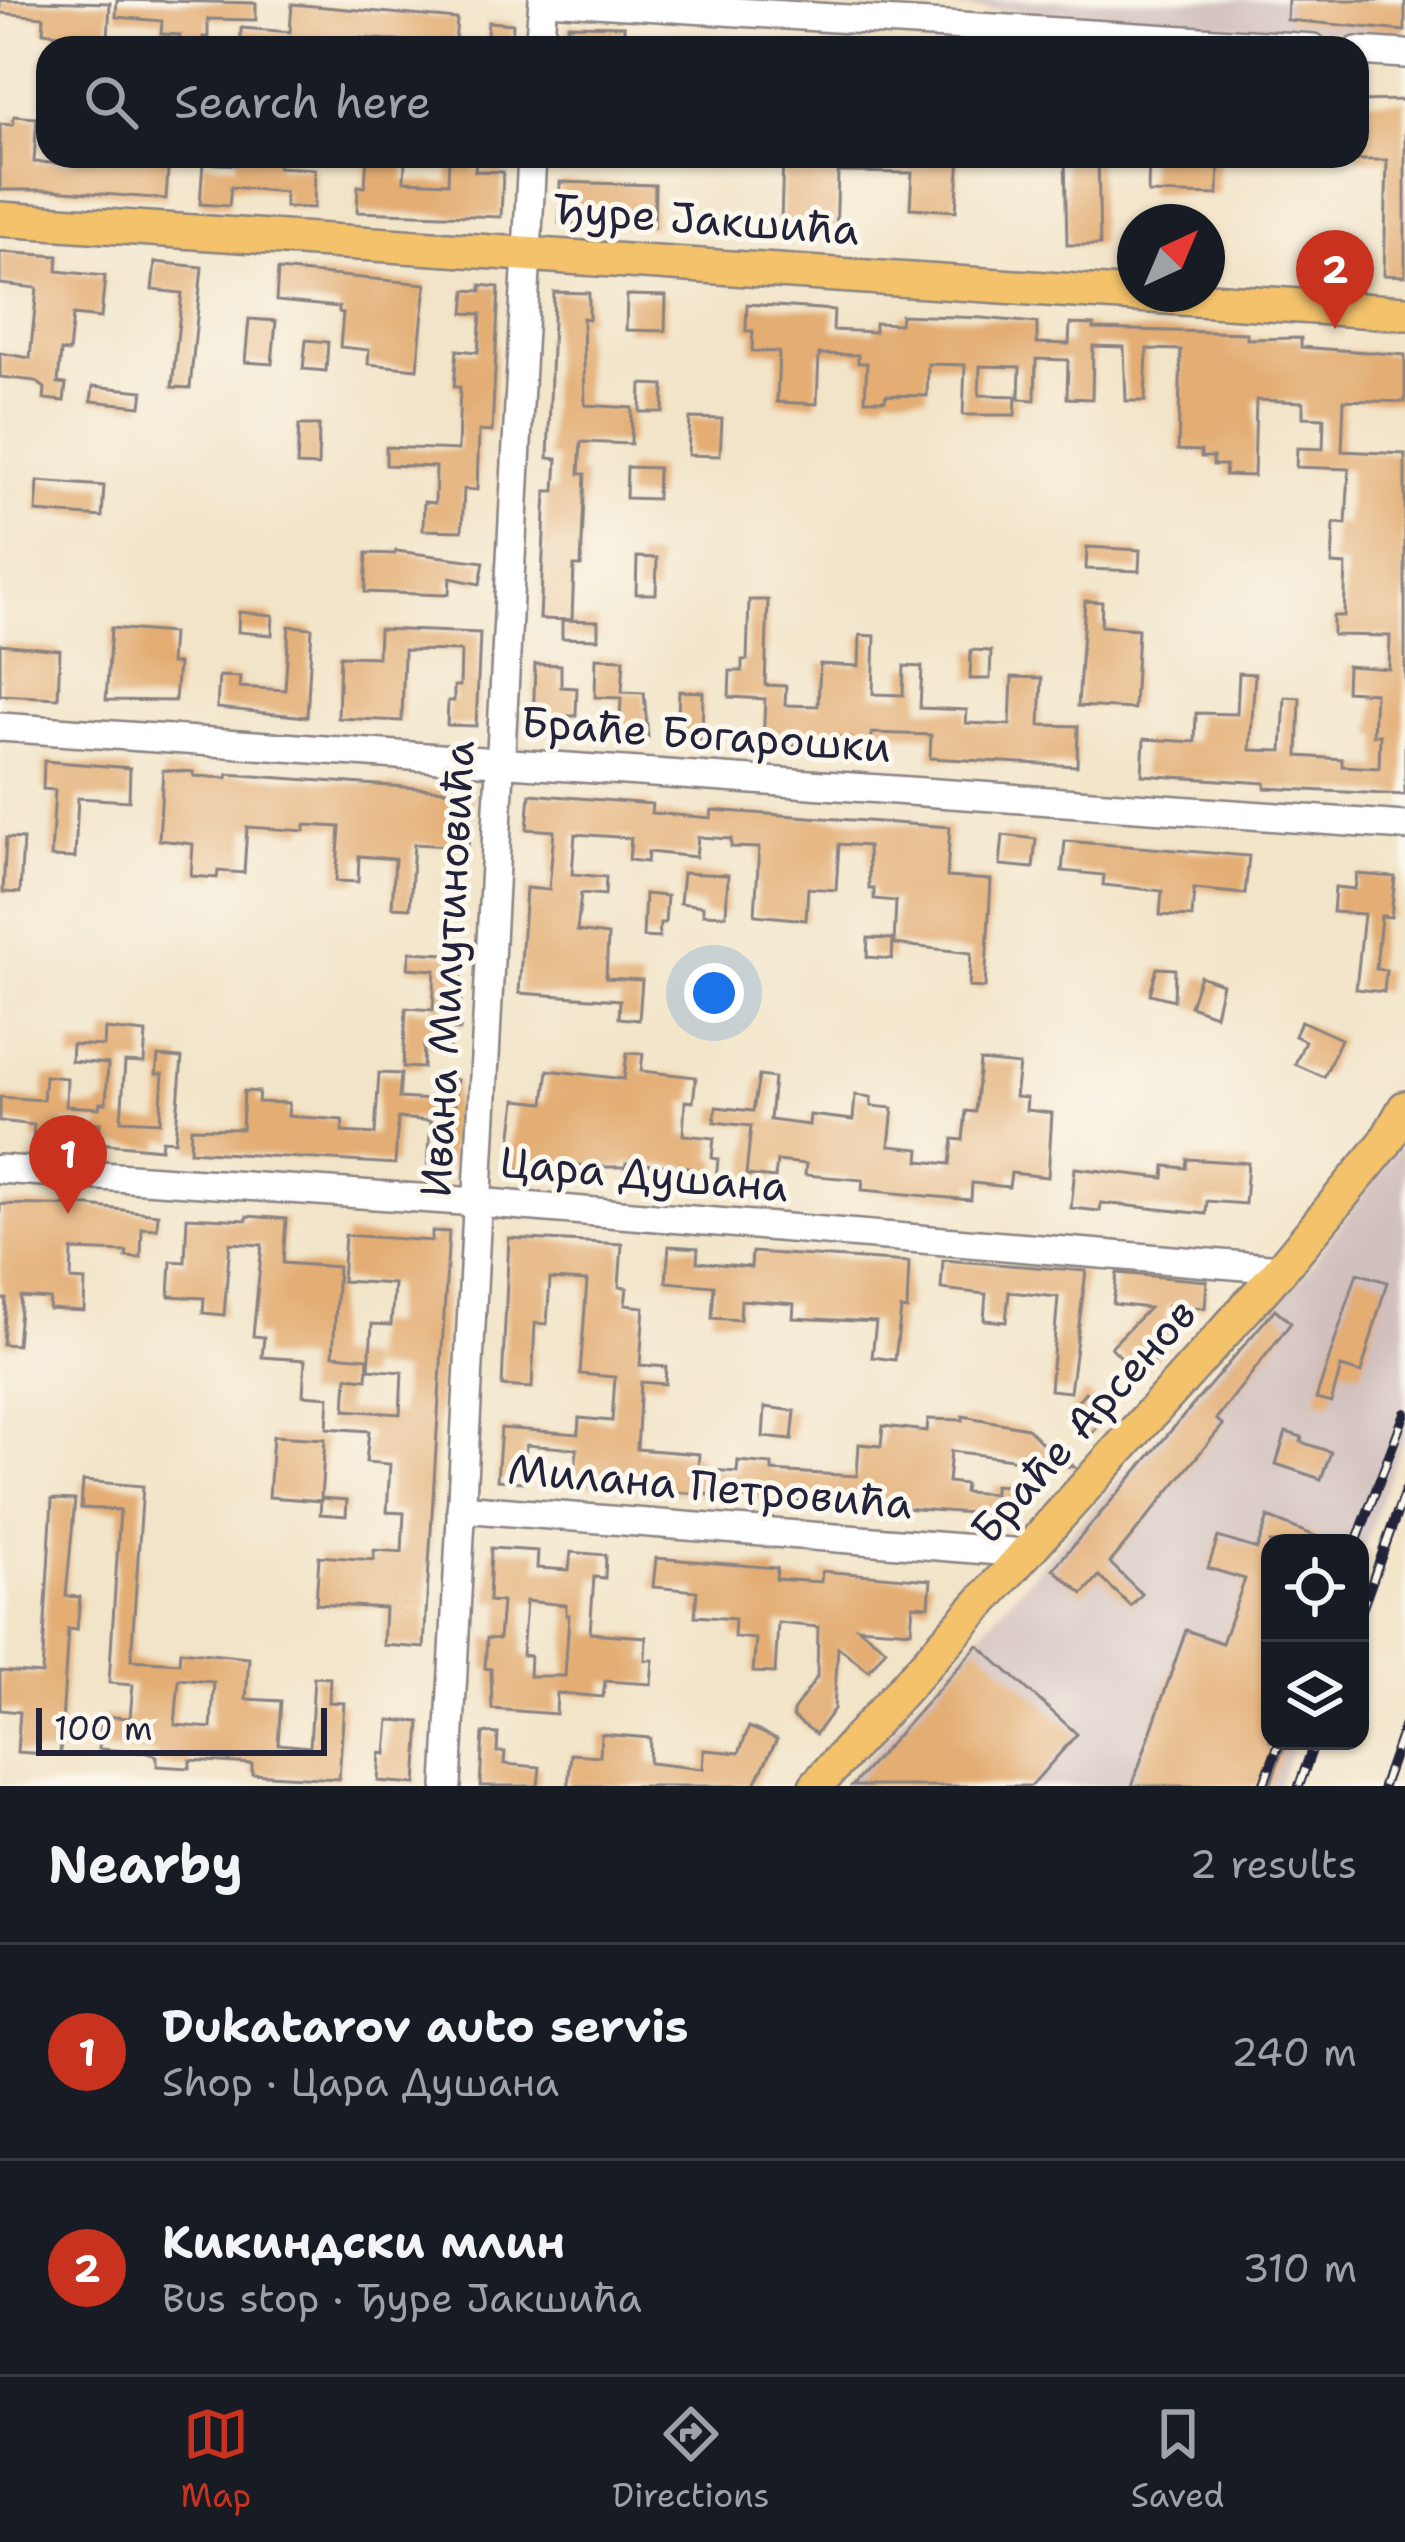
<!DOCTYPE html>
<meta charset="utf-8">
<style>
:root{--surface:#171b24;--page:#20242c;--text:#f1f3f6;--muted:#9ea1a6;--line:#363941;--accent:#c8321e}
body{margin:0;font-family:"Shantell Sans",sans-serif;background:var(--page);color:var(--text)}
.controls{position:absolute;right:36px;bottom:36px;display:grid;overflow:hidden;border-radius:24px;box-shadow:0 3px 9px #0004}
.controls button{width:108px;height:108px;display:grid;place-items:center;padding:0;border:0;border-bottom:3px solid var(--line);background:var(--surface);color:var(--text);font:60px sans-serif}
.compass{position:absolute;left:1117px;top:204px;width:108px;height:108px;border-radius:50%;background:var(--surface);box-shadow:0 3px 9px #0004;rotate:44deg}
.scale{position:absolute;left:36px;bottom:30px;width:291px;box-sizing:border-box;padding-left:12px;border:6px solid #22223b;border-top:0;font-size:33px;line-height:42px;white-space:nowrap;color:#22223b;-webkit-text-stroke:9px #fbf7ec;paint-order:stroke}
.you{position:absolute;left:714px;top:993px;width:42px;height:42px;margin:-30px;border:9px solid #fff;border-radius:50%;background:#1a73e8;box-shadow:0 0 0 18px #1a73e833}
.badge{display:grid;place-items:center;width:78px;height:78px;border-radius:50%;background:var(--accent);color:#fff;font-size:39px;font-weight:700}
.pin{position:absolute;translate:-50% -99px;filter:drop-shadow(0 3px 6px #0008)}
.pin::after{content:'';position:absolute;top:63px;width:42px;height:36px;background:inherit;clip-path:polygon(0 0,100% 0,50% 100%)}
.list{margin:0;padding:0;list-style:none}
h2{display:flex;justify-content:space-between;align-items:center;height:156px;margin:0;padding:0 48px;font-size:51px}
h2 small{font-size:39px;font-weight:400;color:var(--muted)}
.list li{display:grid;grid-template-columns:78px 1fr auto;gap:36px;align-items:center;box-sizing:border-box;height:216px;padding:0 48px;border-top:3px solid var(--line)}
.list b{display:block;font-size:45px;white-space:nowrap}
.list p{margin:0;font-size:39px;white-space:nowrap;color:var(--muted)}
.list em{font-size:39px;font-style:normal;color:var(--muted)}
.icon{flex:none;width:66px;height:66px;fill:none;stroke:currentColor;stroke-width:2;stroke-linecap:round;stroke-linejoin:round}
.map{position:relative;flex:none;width:1405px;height:1786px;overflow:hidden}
.search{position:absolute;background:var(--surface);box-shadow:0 3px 9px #0004;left:36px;right:36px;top:36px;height:132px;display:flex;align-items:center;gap:30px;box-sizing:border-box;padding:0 42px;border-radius:36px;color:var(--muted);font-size:45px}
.sheet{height:588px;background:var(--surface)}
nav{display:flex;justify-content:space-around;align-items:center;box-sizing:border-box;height:168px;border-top:3px solid var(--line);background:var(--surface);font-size:33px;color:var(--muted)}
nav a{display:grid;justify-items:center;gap:6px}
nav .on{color:var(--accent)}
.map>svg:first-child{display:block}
</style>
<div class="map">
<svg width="1405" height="1786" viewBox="0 0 1405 1786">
<rect width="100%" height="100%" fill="#fbf7ec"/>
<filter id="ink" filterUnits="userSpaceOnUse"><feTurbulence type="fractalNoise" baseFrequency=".00833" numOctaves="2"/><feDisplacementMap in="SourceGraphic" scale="24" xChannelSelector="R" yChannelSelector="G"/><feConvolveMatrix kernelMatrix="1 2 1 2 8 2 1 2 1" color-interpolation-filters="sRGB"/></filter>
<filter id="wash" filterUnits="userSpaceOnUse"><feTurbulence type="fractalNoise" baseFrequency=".004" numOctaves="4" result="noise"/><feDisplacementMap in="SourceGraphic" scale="48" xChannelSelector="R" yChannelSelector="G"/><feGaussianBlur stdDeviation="2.7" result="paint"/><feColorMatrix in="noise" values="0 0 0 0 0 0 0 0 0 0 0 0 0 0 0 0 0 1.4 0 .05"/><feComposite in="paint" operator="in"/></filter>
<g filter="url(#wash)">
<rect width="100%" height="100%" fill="#f2e4c8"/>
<g fill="#d1c0bd">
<path d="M844,0H1405V37Z"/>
<path d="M1405,1137V1434L1360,1558V1543H1270V1741H1294L1278,1786H842L1302,1276Z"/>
</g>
<g id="blocks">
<g fill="#e3ad73" fill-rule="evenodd">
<path d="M0,0L110,3L108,40L43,32L44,17L0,13Z"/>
<path d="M117,0L256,3V20L208,19V37H203L202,48H179L180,35L161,34L162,21L116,17Z"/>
<path d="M1288,0H1405V31L1287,20Z"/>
<path d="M292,4L457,19L455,44L360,38L359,48H261V44L241,43V28L290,32Z"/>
<path d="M488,22L513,24L511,48H486Z"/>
<path d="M568,25L624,26V48H567Z"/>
<path d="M1405,100V276L1384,275L1387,160H1357V101Z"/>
<path d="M14,116L37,118L34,162L72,164V156H169L166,199L52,190H0V124L13,125Z"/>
<path d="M237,156H279L278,167L315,169L314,208L285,207V192L231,187L229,206L200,204L203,163L236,165Z"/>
<path d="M367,156H391V161H405L404,181L448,183L449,158L476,159L475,171L503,172L501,217L357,212L358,186L365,187Z"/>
<path d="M783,156H960L956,211L910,208L912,173L838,172L836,240L747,237L748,220L781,221Z"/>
<path d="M1065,156H1098L1100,245H1067Z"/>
<path d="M1149,156H1219L1218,195L1148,193Z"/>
<path d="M560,182L655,185L654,227L559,223Z"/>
<path d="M0,252L58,256L57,271L105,276L101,318L73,315L69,352L61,351L58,383L66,384L64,401L44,399L45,388L35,381L0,377V353L30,358L37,288L0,284Z"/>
<path d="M155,262L202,267L190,388L172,387L182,293L152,290Z"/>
<path d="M278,270L426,284L417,369L368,364L369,350L340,347L343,313L339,312V307L276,301Z"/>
<path d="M481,285L499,287L492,432L479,431L477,490L464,489L462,531L423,530L424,502L435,503L436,467L386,465V447L458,450L460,387H454L457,350L478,352L481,314L464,313L466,290L481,291Z"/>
<path d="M554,292L589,293V319L583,318L585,405L632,408L631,444L581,442L579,474H585L581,566H574L572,620L540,619L546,491H555L557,459L548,458Z"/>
<path d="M627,295L666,296L665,331L626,330Z"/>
<path d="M747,304L834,310L833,330L875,332V323L900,324L901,315L982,318L1037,323V343L1069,344L1070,324L1094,325V329L1247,333V339L1301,338V347L1405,355V402L1344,400L1342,451L1405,454V795L1265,788V783L1142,775L1144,739L1195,742L1196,713L1237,714L1239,673L1255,674L1250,750L1282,751L1285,697L1300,698L1298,756L1342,759V766L1379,768L1380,735H1373L1375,693L1346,691L1347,666L1389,669L1390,636L1333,635V616H1344L1346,565L1332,564L1334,523L1346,524L1349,469L1296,467L1297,448L1323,449L1324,418L1303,417V402L1256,400L1254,476L1225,475L1226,465H1213V457H1201V451L1178,450L1181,350L1147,349L1145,401H1126L1124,347L1093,346L1092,399L1067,398L1068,360L1036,359L1035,400L1019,399L1020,367L980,366L979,395L1016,396L1015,415H963L965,365L928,364L927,396L886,395L885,400H865L867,363H858V355L819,354L817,404L777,402L779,352L752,351L753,331H746Z"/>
<path d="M249,319L276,321L272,364L245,362Z"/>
<path d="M306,340L328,342L326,371L303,369Z"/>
<path d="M641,384L664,385L663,412H640Z"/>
<path d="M93,386L143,391L141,406L91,401Z"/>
<path d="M690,418L722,419L720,456L688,455Z"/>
<path d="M299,425H319L318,466L297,465Z"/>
<path d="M627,467L658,468L657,499L626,498Z"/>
<path d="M38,481L104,486L102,517L36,512Z"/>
<path d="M1087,547L1140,550L1139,571L1086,569Z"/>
<path d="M396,551L484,562L480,584L450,578L449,594L445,595L365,592L367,553L395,554Z"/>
<path d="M637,557L657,558L656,594H636Z"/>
<path d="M749,600H768L765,685L786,686L785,705L818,706L820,664L859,666L860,635L875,636L873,694L903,695L904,666L922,667L920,708L967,710L966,723L1010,725L1012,677L1042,678L1040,725L1078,726L1077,766L930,758L931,735L872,733L871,750L849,749L850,738L797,735V745L763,744L765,699L729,697L730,671H742V660H747Z"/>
<path d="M1085,601L1102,602L1101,626L1138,629L1134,709L1078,706Z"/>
<path d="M239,612L273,615L272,635L238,632Z"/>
<path d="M562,620L598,621V639L562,638Z"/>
<path d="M289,626L312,628L307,717L217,708L219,676L240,677L239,687L285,690Z"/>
<path d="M111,628L172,633L170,664H178L175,701L106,700Z"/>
<path d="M379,629L480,633L476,726L447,725L448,701H454V686H460L461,651L404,650L402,721L338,718L340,656L378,657Z"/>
<path d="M0,644L60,650L58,698L0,695Z"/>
<path d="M971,650L991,651L990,679H970Z"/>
<path d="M596,658L624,659L622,692L644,693L648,737L619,736L621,698L595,697Z"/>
<path d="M535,664L561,665V687L577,688L576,716H566V731L533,730Z"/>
<path d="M679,691L703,692L702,741L677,740Z"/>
<path d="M44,761L130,768L129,801L78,798L75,858L51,857L55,790L43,789Z"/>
<path d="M163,770L194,772V776L227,778L228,774L472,792L468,847L414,844L410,908L392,907L395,859L359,856L358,882L336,881L340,827L305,825V831L247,827L244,873L218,871L217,878L191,876L193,844L159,840Z"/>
<path d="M530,794L652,804L651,813L711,818L712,810L950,827L947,877L991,880L985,988L969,987L971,953L894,944L896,901L874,899V889H869L868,846L839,844L836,890L808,888L806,920L755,915L759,848L731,847V839L698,837L696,857L648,852L647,862L629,860L631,838L575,834L572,874L606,877L605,895L581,893L577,931L608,935L606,978L642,980L639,1020L619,1018L620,1000L519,993L526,888L549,890L554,831L527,829Z"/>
<path d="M1003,835L1036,839L1033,868L1000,865Z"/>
<path d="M6,838L23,839L20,893L3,892Z"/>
<path d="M1065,841L1249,856L1245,894L1194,889L1192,917L1160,915L1162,891L1103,885L1104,875L1062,871Z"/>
<path d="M683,873L728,875L726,915L703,914V906L680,903Z"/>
<path d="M1357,874L1395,877L1391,917L1381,916L1376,969L1386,970L1384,992L1356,989L1364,914L1333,912L1335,887L1355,889Z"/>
<path d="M645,894L667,896L665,923H660L659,938L643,937Z"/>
<path d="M868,938L893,939L892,959L867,957Z"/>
<path d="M410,952L462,955L460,1030L450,1029L449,1047L424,1045L423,1068L403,1067L406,1008L433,1010L435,970L408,968Z"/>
<path d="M1157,968L1175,969L1174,1000L1150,994Z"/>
<path d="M1200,976L1222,984L1215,1015L1190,1006Z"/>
<path d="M1301,1021L1341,1039L1324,1077L1295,1064L1305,1041L1295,1036Z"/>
<path d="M105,1029L146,1033L144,1063L125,1062L121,1120L160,1122L163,1074H156L158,1056L182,1058L175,1141L162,1140L161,1149L98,1143L100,1123L64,1121L63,1143L33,1140L34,1125L0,1121V1097L43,1100L45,1076L67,1078L66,1106L99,1108L100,1103H106L108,1064L71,1061L72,1044L104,1046Z"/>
<path d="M627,1053L643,1054L641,1071L696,1077L693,1102L685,1101L683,1135L714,1138L712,1158L718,1159L716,1181L687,1178L688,1167L626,1163L625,1167H603L540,1162L539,1172L508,1169L516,1100L544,1103L548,1070L624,1079Z"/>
<path d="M980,1061L1019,1065L1015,1097L1027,1098L1026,1110L1052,1113L1048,1177L1011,1173L1009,1187L972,1183L971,1200L862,1190L863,1180L805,1175L806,1164L777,1161L775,1178L746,1175L751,1126L714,1122L716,1107L753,1111L759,1076L774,1078L770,1120L809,1125L810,1115L853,1120L855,1095L871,1097V1106L893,1108L889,1146L920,1149L919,1161L950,1164L953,1139L963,1140L966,1111L975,1112Z"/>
<path d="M379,1073L401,1074L399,1098L432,1100L434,1078L457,1080L450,1166L428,1164L431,1121L398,1118L395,1164L190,1151L191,1128L242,1129L244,1091L259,1092L258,1102L289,1103L288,1116L343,1120L342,1132L375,1134Z"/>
<path d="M1187,1159L1248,1163L1245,1204L1207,1201L1206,1214L1101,1203L1100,1211L1071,1208L1075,1168L1164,1178L1165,1166L1186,1168Z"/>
<path d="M0,1204L89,1206L158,1214L157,1229L142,1228L141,1258L126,1257L127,1252L72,1250L71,1280L85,1281L84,1311L49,1309L50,1299L21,1297L17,1345L3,1344L6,1299H0Z"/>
<path d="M247,1216L286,1219L283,1263L338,1267L333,1355L368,1358L367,1379L347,1377L345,1410L400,1414L402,1372L369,1369L372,1324L391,1325L394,1284L342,1281L345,1235L432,1241V1231L449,1232L424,1648L383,1645L385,1608L316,1604L319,1556L374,1560V1550L402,1552L404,1513L387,1512L390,1464L366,1462L369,1431L327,1428L329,1397L303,1395L305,1360L262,1357L264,1337L253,1336L262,1245L230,1243L224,1315L203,1313L204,1298L169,1296L171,1261L185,1262L187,1217L247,1220Z"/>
<path d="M509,1238L622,1244L619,1287L627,1288L625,1305L644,1307L640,1365L666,1367L665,1384L641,1382L637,1449L699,1454L698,1469L737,1472L738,1461L772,1464V1471L857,1476L859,1444L881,1446L883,1426L927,1431L928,1419L963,1420V1416L1027,1428L1045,1446L1049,1442L1074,1467L951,1451L948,1482L965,1484L964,1492L994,1494V1485L1034,1488L1015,1508L1014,1516L574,1485L577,1449L526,1445L523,1482L497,1480L501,1428L578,1434L579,1418L612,1421L615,1377L580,1374L587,1281L550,1279L547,1324L535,1323L532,1388L502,1386Z"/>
<path d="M669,1246L698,1248L697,1262L751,1267L752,1252L909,1262L907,1310L901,1309L895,1360L872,1357L876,1322L793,1318L794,1304L741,1300L740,1320L712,1318L714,1286L666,1282Z"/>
<path d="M943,1260L1086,1271L1070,1392L1050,1390L1058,1297L1009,1292L1006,1322L984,1320L986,1294L941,1289Z"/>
<path d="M1117,1273L1207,1281L1205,1308L1168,1305L1163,1332L1173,1342L1140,1376L1111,1347L1149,1308L1113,1304Z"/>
<path d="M1357,1273L1387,1282L1361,1373L1341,1367L1331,1403L1316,1399Z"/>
<path d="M1275,1309L1291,1323L1216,1419L1223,1425L1110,1563L1142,1594L1131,1606L1099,1576L1083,1594L1053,1569Z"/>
<path d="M1085,1392L1109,1412L1090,1436L1065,1416Z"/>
<path d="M765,1407L795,1411L792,1440L763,1437Z"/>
<path d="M1286,1432L1302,1437L1301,1442L1331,1452L1321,1479L1276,1464Z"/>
<path d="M273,1436L325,1439L321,1498L347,1500L346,1516L320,1514L321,1501L269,1497Z"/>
<path d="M83,1481L143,1486L131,1660L179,1663L180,1651L249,1658L246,1699L281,1701L278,1744L310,1747L314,1677L330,1678L329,1702L344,1703L339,1779L252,1774V1764L190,1760V1768L157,1766V1756L150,1753L99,1749L101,1716L130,1718L133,1685L109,1683L120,1510L81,1508ZM179,1679L214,1682L211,1728L175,1725Z"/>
<path d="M52,1499L75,1500L66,1596L80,1597L77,1630L68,1629L60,1755L17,1752L20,1712L0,1710V1671L42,1674Z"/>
<path d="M1268,1517L1327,1541L1270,1543V1741H1286L1270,1786H1132L1186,1630L1222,1643L1245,1579L1208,1568L1218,1537L1257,1549Z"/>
<path d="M491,1548L538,1551L537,1568L569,1570L571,1552L606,1555L605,1578L594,1577L590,1633L646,1637L645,1660H653L651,1684L605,1681L603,1697L557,1693L556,1714L492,1709L491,1669L485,1668L487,1638L499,1639L502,1602L489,1601ZM526,1601L566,1605V1615H569L565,1676H529L530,1656L522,1655Z"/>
<path d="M656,1558L777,1568L776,1579L821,1582L822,1571L931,1580L929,1606L913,1605L911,1631L858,1627L886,1649L869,1671L838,1647L834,1709L816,1734L793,1717V1711L817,1677L818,1627L778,1623L775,1673L753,1672L756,1639L734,1637L735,1619L695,1616L697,1591L653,1587Z"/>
<path d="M978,1645L1077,1734L1031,1786H852Z"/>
<path d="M389,1720L420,1722L416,1784L378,1781L380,1753L386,1754Z"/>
<path d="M749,1727L777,1739L754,1786H568L571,1754L600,1756L601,1734L650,1738L649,1763L703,1769L704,1750L739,1753Z"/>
<path d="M483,1733L498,1734L497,1752H505L504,1764L540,1767L538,1786H480Z"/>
</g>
</g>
</g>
<g filter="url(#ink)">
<use href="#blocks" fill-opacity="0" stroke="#8a8382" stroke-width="3"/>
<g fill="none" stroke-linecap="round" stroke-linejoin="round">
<defs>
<g id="minor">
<path d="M547,0L1313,48"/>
<path d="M539,48L543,0"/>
<path d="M1357,51L1405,54"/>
<path d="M0,727L1405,826"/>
<path d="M0,1169L476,1202L1281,1269"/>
<path d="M461,1508L1024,1553"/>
<path d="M447,1786L532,156"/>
</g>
<g id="major">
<path d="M0,219L1405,313"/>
<path d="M816,1786L1281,1269L1385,1143L1405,1108"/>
</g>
</defs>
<use href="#minor" stroke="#8a8382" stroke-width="32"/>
<use href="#major" stroke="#8a8382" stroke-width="38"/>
<use href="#minor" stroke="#fff" stroke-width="27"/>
<use href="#major" stroke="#f3c26a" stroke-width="33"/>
<defs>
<g id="rail">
<path d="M1356,1543L1405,1413"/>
<path d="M1360,1615L1405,1491"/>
<path d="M1263,1786L1280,1741"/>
<path d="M1299,1786L1315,1741"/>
<path d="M1383,1786L1405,1724"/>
</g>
</defs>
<use href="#rail" stroke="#22223b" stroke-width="10"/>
<use href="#rail" stroke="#fbf7ec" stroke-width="6" stroke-dasharray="18" stroke-linecap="butt"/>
</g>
</g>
<g text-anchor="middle" stroke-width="10" stroke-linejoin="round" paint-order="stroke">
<g font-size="42" fill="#22223b" stroke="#fbf7ec">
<text transform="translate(706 219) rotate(4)" y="15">Ђуре Јакшића</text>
<text transform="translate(706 734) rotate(4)" y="15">Браће Богарошки</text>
<text transform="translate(447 969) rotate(-87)" y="15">Ивана Милутиновића</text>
<text transform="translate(644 1174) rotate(5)" y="15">Цара Душана</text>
<text transform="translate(1083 1421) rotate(-48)" y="15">Браће Арсенов</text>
<text transform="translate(710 1486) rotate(5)" y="15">Милана Петровића</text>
</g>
</g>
</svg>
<div class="controls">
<button><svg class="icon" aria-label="locate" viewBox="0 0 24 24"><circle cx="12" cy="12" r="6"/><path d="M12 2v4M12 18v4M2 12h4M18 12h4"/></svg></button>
<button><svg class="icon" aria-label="layers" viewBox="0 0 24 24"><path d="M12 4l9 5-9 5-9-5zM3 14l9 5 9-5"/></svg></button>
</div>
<svg class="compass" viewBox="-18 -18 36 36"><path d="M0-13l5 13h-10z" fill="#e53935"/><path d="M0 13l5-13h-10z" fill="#9ea1a6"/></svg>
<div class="scale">100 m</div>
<div class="you"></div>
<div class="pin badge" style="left:68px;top:1214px">1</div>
<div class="pin badge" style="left:1335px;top:329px">2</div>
<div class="search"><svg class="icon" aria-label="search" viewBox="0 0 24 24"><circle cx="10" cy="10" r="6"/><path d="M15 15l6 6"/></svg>Search here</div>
</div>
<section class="sheet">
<h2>Nearby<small>2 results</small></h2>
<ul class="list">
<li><span class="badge">1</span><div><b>Dukatarov auto servis</b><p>Shop · Цара Душана</p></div><em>240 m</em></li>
<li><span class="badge">2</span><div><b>Кикиндски млин</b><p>Bus stop · Ђуре Јакшића</p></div><em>310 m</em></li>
</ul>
</section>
<nav>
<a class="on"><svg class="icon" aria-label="map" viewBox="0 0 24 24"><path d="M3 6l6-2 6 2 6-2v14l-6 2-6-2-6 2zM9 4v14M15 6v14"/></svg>Map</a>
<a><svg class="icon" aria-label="directions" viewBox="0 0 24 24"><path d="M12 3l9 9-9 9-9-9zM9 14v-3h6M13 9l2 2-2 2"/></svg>Directions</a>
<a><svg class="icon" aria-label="saved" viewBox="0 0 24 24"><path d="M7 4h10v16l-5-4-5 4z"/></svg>Saved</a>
</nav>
